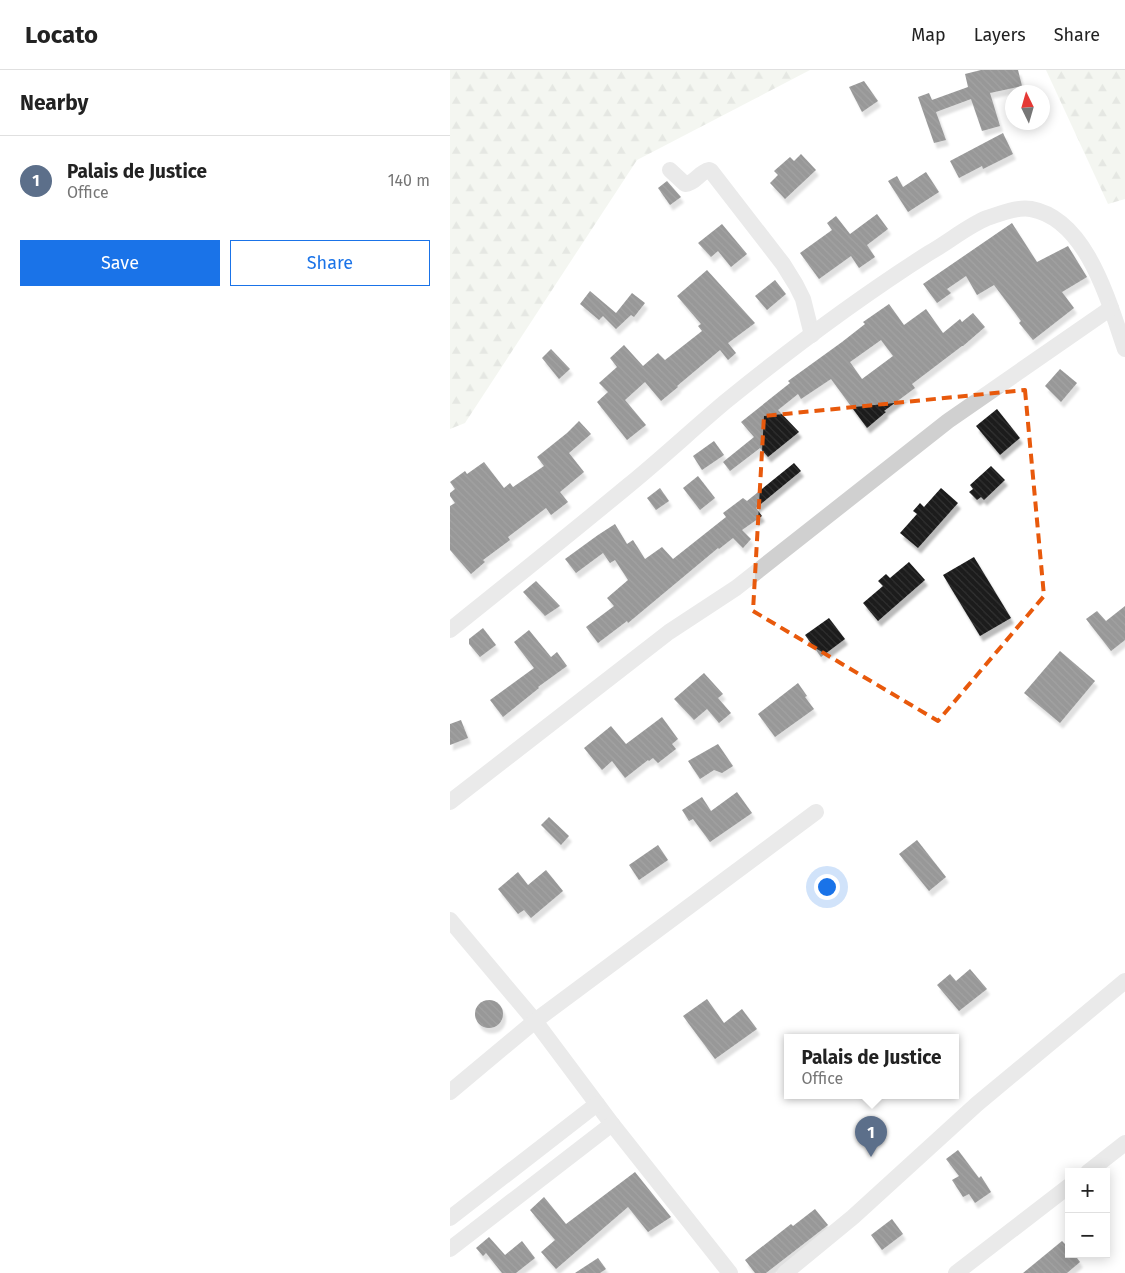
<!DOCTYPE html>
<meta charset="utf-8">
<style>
:root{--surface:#fff;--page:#f2f2f2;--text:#222;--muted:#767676;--line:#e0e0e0;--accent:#1a73e8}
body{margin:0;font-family:"Fira Sans",sans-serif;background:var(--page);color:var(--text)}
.controls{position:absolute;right:15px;bottom:15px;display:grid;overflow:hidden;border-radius:0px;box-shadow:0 2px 12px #0003}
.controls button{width:45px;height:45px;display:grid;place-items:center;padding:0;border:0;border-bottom:1px solid var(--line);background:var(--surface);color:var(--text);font:25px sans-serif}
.compass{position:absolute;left:555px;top:15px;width:45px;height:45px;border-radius:50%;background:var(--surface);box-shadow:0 2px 12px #0003;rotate:355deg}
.you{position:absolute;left:376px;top:816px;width:18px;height:18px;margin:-12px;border:4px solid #fff;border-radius:50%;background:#1a73e8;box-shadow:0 0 0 8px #1a73e833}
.badge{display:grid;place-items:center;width:32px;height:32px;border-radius:50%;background:var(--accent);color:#fff;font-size:16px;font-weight:700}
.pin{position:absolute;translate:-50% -41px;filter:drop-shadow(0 1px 2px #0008)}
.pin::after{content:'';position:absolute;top:26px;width:18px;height:15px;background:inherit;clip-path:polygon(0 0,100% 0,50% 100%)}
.popup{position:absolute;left:334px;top:964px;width:175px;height:65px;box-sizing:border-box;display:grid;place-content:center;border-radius:0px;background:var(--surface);filter:drop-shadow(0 1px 4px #0005);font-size:16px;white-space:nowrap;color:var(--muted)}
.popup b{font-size:19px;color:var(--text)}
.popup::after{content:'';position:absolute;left:50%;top:100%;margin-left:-10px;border:10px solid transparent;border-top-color:var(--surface)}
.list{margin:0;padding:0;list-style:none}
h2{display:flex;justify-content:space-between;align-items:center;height:65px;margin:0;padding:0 20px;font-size:21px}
h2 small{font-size:16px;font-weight:400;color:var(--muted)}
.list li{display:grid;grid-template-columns:32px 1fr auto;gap:15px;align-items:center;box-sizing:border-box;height:90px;padding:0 20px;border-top:1px solid var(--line)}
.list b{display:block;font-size:19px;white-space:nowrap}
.list p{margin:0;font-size:16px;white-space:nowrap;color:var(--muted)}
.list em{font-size:16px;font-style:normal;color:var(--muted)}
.actions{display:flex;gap:10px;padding:15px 20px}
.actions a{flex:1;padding:11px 0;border:1px solid var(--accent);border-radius:0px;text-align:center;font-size:18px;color:var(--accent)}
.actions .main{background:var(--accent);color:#fff}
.map{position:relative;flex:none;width:675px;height:1203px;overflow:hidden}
header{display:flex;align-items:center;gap:30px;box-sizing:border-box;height:70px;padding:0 25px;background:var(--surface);border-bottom:1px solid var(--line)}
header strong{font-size:24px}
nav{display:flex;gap:28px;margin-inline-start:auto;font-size:18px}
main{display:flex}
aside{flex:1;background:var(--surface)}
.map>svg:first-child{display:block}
</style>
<header>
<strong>Locato</strong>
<nav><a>Map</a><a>Layers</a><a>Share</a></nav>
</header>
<main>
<aside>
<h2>Nearby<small></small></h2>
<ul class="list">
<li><span class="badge" style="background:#5c6f8a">1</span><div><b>Palais de Justice</b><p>Office</p></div><em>140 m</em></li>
</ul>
<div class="actions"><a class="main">Save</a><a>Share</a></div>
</aside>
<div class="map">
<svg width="675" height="1203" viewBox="0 0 675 1203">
<defs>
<pattern id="forest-firs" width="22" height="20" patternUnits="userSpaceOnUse" patternTransform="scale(1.25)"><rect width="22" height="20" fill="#e6ecdf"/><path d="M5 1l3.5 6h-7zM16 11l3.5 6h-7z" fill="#c6cbc0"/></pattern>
<pattern id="building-back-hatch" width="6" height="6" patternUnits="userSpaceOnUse" patternTransform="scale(1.25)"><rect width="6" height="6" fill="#1a1a1a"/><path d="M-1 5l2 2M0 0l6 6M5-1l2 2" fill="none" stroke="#333"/></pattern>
<filter id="shadow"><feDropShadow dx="3" dy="5.5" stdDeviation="1" flood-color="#0004"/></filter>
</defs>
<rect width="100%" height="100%" fill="#fff"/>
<g fill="url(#forest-firs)">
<path d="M0,0H360L187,90L15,353L0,359Z"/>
<path d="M596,0H675V129L658,134Z"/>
</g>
<g fill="url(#building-back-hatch)" fill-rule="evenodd" filter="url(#shadow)">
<path d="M531,0H568L572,16L540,23L550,56L532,61L521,29L486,42L496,70L484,73L468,27L479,23L482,30L518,17L515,4Z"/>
<path d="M414,11L428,31L412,42L399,17Z"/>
<path d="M553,63L563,84L533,99L532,96L509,108L500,91Z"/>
<path d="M351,84L366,100L335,129L320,113L328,105L324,101L340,87L344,91Z"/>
<path d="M476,102L489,122L458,142L438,111L447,106L453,117Z"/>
<path d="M217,111L231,127L220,135L208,118Z"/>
<path d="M427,144L438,159L417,175L425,187L409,198L401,186L369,209L350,183L382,160L377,153L386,146L400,164Z"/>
<path d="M562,153L587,192L618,176L637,207L612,222L624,238L583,270L569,253L571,251L544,215L527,225L516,206L497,219L501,223L487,233L473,214Z"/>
<path d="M272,154L297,184L281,197L268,181L261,187L248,173Z"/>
<path d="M257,200L305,253L278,273L286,283L278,290L270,280L227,316L228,317L211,331L195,312L175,330L196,355L177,370L147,332L158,322L149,313L167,297L160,288L174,275L193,296L208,283L215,290L252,261L248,256L251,254L227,226Z"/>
<path d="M325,210L336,224L317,240L305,226Z"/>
<path d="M140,221L166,243L182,223L195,233L184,247L181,245L166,259L153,246L149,250L130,234Z"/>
<path d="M439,234L454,255L476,239L493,263L510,249L512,252L523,243L535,257L513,276H512L462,314L465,318L434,341L436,342L417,358L381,309L351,329L348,324L328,340L349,362L318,387L310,378L280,401L273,392L304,367L291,352L340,313L338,311L392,272L415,254L413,252ZM431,270L443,286L412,309L400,292Z"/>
<path d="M101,279L120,299L109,309L92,288Z"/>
<path d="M610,299L627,313L611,332L595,316Z"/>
<path d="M547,339L570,368L550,385L526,356Z"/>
<path d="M129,351L141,364L119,383L134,402L110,422L118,432L101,445L96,438L58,467L60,470L33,490L35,492L21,504L0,480V436L5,433L0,426V423L5,419L0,412L15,401L17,404L34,392L54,418L60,413L63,417L94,396L87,387L117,363Z"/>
<path d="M264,371L274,385L252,400L243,386Z"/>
<path d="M344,393L351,401L306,438L312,446L292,460L301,469L293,478L283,468L269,479L268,478L178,553L177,551L148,573L136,557L164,536L157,528L178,510L165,490L160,493L153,483L126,503L115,489L148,465L165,454L177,474L183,470L195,489L212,477L223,489L276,447L273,443L293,428L297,431Z"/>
<path d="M541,396L555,410L534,430L531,427L527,430L519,422L523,419L520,415Z"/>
<path d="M248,406L265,428L250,440L233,418Z"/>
<path d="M210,418L219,431L206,440L197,428Z"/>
<path d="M491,418L508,433L468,478L450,463L467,444L463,441L470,433L474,437Z"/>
<path d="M524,487L561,548L530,566L493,505Z"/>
<path d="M459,492L475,510L428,551L413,533L433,516L428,511L436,504L440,508Z"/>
<path d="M86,511L110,536L95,546L73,522Z"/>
<path d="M675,536V570L661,581L636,549L647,541L656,551Z"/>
<path d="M379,548L395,569L371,587L355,565Z"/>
<path d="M33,558L46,575L30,587L19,574V569Z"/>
<path d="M79,560L101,587L107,582L117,596L88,617L89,618L53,647L40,630L84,598L64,572Z"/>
<path d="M610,581L645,611L610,653L574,623Z"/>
<path d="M254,603L273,624L268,628L281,643L269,653L257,639L244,650L224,629Z"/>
<path d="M348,613L357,626L355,627L364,639L325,667L308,644Z"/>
<path d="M212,647L228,669L222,674L226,679L208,693L203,688L199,691L198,690L175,708L162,691L152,700L134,678L161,656L176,674Z"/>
<path d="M11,650L18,668L0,675V654Z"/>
<path d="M268,674L283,696L272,703L264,700L250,709L238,691Z"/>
<path d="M287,722L302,743L260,772L243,749L239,751L232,740L252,727L261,741Z"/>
<path d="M99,747L119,766L111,775L91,755Z"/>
<path d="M467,770L496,807L479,821L449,784Z"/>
<path d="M208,775L218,790L189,810L179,795Z"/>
<path d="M96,800L113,821L81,848L74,840L68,844L48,819L68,802L78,815Z"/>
<path d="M520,899L537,919L509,941L487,915L500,904L506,911Z"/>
<path d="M257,929L274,953L292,939L307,959L265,989L233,946Z"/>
<circle cx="39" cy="944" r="14"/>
<path d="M508,1080L529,1108L531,1106L541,1122L525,1133L519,1124L513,1127L502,1110L509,1106L496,1089Z"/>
<path d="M185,1102L221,1147L198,1162L178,1137L106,1199L91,1182L105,1170L80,1140L94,1127L116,1154Z"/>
<path d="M365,1139L378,1155L316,1203H305L295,1190L341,1154L343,1156Z"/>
<path d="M442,1149L453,1164L432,1180L421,1165Z"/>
<path d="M39,1167L55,1185L72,1171L85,1188L66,1203H52L36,1183L33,1186L26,1178Z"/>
<path d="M612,1171L619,1178V1184H624L630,1192L617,1203H573Z"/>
<path d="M148,1188L156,1199L150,1203H125Z"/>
</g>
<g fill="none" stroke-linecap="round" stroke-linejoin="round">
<g stroke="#d0d0d0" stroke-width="16">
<path d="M220,100L235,114C246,113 249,102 259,100L261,101L333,194L346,215L353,229L362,265"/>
<path d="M0,560C60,512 120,464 179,415C212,388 243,359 275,332C339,280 410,227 479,183C497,173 519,155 537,148C551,143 567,137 581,139C637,149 659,233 675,279"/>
<path d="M0,732L219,562L286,518L498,351L661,238"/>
<path d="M0,850L85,951L162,1054L280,1203"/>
<path d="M0,1022L85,951L366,742"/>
<path d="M638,1102L675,1073"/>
<path d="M0,1148L147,1034"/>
<path d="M0,1179L162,1054"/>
<path d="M335,1203L403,1147L527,1034L675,911"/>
<path d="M506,1203L619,1116"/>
</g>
</g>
<path d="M0 0H675V1203H0ZM575,320L594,526L488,651L303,541L314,346Z" fill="#fff" fill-opacity=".55" fill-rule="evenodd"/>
<path fill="none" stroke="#e8590c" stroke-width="4" stroke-dasharray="10 6" stroke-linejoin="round" d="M575,320L594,526L488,651L303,541L314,346Z"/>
</svg>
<div class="controls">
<button>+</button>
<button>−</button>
</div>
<svg class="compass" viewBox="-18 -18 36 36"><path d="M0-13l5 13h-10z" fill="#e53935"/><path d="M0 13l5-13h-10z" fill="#767676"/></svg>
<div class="you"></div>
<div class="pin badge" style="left:421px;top:1087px;background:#5c6f8a">1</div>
<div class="popup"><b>Palais de Justice</b>Office</div>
</div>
</main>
